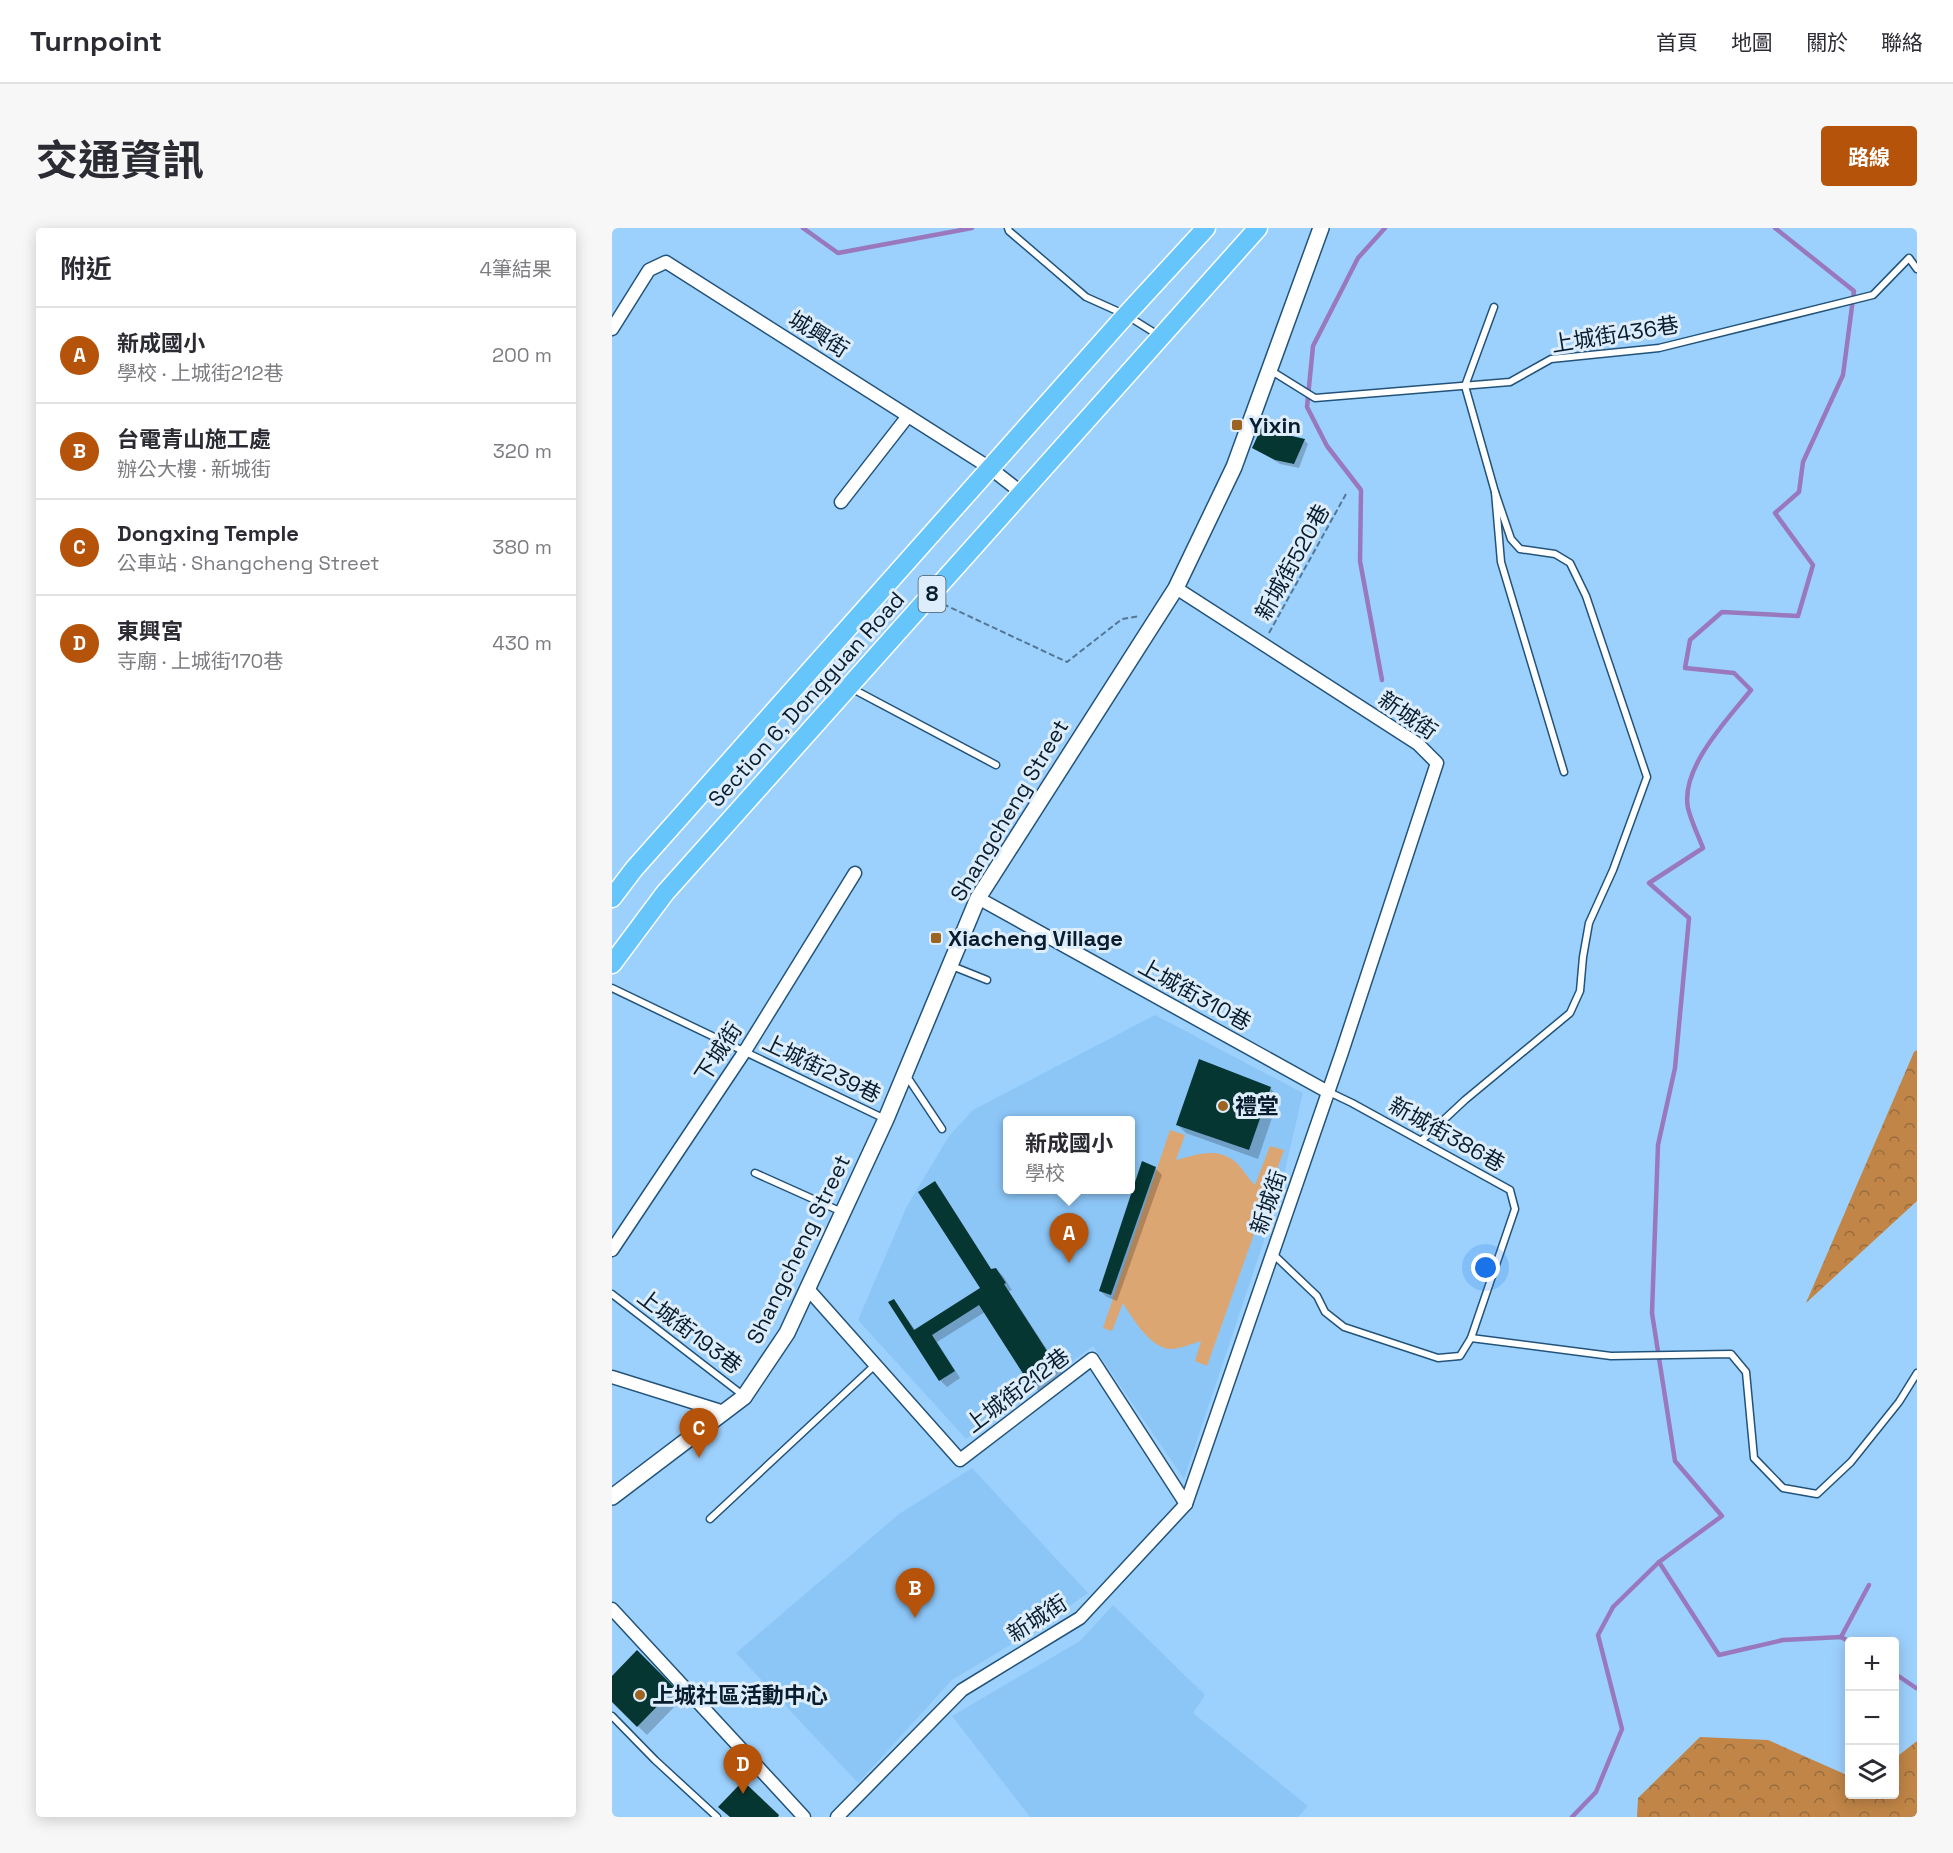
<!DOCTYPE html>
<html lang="zh-TW">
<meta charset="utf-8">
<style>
:root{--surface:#fff;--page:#f7f7f7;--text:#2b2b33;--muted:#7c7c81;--line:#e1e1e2;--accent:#b45309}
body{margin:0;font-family:"Space Grotesk","Noto Sans TC",sans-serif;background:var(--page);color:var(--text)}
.controls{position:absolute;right:18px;bottom:18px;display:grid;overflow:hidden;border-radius:6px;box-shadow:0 3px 15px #0003}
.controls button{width:54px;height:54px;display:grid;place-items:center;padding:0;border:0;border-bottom:2px solid var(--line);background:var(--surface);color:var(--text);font:30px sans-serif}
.you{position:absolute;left:874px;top:1040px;width:21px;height:21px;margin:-15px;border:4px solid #fff;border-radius:50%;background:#1a73e8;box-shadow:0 0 0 9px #1a73e833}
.badge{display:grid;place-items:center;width:39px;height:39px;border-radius:50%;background:var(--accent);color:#fff;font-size:20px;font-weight:700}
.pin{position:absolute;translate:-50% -50px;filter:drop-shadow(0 2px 3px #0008)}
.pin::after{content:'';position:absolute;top:32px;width:21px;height:18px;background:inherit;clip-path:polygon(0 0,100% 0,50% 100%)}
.popup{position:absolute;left:391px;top:888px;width:132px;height:78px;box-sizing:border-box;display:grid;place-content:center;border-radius:6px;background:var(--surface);filter:drop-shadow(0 2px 4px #0005);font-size:20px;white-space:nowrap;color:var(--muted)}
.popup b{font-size:22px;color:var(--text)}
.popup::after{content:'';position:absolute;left:50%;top:100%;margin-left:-12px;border:12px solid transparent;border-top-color:var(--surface)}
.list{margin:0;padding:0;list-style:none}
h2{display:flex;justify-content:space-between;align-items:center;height:78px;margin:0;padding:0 24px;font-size:26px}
h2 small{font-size:20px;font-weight:400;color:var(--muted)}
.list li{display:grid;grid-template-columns:39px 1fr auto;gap:18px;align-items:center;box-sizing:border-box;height:96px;padding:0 24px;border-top:2px solid var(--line)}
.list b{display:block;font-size:22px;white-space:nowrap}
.list p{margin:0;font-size:20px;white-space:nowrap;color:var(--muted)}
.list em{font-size:20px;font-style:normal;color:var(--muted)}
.icon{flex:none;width:33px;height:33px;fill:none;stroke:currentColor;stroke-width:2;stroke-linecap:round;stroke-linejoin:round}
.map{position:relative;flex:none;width:1305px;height:1589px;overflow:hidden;border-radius:6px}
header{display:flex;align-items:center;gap:36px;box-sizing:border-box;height:84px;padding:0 30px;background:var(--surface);border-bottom:2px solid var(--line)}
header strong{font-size:28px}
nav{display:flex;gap:33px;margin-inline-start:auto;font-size:21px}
.intro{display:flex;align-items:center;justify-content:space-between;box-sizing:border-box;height:144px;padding:0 36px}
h1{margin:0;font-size:42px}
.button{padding:15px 27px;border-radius:6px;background:var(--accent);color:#fff;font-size:21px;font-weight:700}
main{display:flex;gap:36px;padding:0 36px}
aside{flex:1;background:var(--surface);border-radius:6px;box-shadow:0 3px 15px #0003}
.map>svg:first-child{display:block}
</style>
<header>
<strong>Turnpoint</strong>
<nav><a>首頁</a><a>地圖</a><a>關於</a><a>聯絡</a></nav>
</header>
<div class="intro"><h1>交通資訊</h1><a class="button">路線</a></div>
<main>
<aside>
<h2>附近<small>4筆結果</small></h2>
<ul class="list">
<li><span class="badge">A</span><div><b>新成國小</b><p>學校 · 上城街212巷</p></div><em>200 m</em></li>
<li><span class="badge">B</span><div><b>台電青山施工處</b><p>辦公大樓 · 新城街</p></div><em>320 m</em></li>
<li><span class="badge">C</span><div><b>Dongxing Temple</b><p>公車站 · Shangcheng Street</p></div><em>380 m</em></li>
<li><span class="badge">D</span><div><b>東興宮</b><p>寺廟 · 上城街170巷</p></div><em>430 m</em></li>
</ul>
</aside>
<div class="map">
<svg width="1305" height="1589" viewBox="0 0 1305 1589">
<defs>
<pattern id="forest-crowns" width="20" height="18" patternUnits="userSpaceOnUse" patternTransform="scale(1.5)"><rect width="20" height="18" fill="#c08547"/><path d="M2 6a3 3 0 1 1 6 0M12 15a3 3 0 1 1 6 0" fill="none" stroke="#9a6c3c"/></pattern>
</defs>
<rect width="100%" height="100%" fill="#9dd1fd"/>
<g fill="#8cc6f7" fill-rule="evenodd">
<path d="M543,787L691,865L667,968L572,1251L481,1118L354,1211L246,1092L295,978L337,908L361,882ZM396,892H518V962H396Z"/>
<path d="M360,1240L476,1365L425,1401L340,1452L246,1555L124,1425L287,1286Z"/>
<path d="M501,1377L593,1467L581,1485L696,1578L686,1589H418L340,1488L468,1413Z"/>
</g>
<path fill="#dca672" d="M558,902L573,907L564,932C583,927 602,919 621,932C630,938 635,950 643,957L658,918L672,922L595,1138L583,1133L589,1113C579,1116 568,1121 557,1121C538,1119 520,1090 511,1075L500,1103L491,1100Z"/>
<g fill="url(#forest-crowns)">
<path d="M1305,822V973L1194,1075L1302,824Z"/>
<path d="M1088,1509L1156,1512L1237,1548L1238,1566H1282L1283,1530L1305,1513V1589H1025L1026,1570Z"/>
</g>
<g fill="#0003">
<path d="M671,207L692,212L696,216L687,240L668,236L642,219Z"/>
<path d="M658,860L667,869L646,931L574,905L565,896Z"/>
<path d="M543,940L550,947L505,1073L495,1069L488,1063Z"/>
<path d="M322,955L329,962L380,1042L384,1041L391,1048L400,1062L397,1063L452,1148L427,1164L421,1157L373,1084L325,1114L348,1150L335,1159L328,1152L282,1073L304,1103L370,1061Z"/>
<path d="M25,1425L71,1470L35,1507L0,1473V1450Z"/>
</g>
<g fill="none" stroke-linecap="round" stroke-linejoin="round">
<g stroke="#9978be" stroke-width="4.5">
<path d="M191,0L226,25L360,0"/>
<path d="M770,452L748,333L749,262L715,218L695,179L701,118L746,30L773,0"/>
<path d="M1047,1334L1107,1427L1171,1412L1229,1409L1238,1414"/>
<path d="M1229,1409L1257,1357"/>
<path d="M1282,1445L1304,1460"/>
<path d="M960,1589L984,1564L1010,1501L986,1407L1001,1379L1047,1334L1110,1288L1063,1233L1040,1085L1046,917L1063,840L1077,690L1037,655L1091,620C1086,607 1079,593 1076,580C1068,540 1116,491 1139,462L1122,445L1073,440L1078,412L1110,384L1186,388L1201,337L1163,285L1187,264L1191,234L1231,147L1242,63L1163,0"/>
</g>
</g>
<g fill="#063632">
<path d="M652,194L671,206L693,211L682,236L663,232L640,220Z"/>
<path d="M587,831L659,859L637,922L564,897Z"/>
<path d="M530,933L544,939L499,1067L487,1063Z"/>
<path d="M323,953L379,1041L384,1040L394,1055L392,1056L446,1140L419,1158L367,1077L320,1107L343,1143L327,1153L276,1074L282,1071L302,1102L368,1060L306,964Z"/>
<path d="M25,1422L63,1460L25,1499L0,1474V1448Z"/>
<path d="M131,1553L167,1587L166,1589H118L106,1579Z"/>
</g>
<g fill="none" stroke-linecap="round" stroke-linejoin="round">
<defs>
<g id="service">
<path d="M396,0L397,3L474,69L514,87L546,107"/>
<path d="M882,79L853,158L883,264L889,334L952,544"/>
<path d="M658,142L703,170L898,154L939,131L1047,120L1261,67L1297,30L1305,41"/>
<path d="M239,460L384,537"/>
<path d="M340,738L375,752"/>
<path d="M0,760L273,891"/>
<path d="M294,847L330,901"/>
<path d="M809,913L853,872L958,785L968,763L971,729L977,695L1001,642L1035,549L974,368L958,335L943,326L908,321L899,311L883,264"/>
<path d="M143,945L230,984"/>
<path d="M661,1026L705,1068L713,1084L732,1099L826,1130L848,1128L859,1110L903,981L898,962L740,875L717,864"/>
<path d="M0,1066L132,1168"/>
<path d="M859,1110L999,1128L1119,1126L1134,1144L1142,1230L1171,1260L1205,1266L1239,1234L1287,1174L1305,1145"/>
<path d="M98,1291L263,1137"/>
<path d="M0,1488L43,1532L105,1589"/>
</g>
<g id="minor">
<path d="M0,101L37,42L54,34L378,240L410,265"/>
<path d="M229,274L296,188"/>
<path d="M366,670L716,864"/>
<path d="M0,1022L133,823L243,645"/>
<path d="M195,1060L348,1232L480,1131L574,1276"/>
<path d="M0,1149L112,1184"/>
<path d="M0,1381L192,1589"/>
<path d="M225,1589L350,1462L468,1390L574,1276L730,824L825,535L806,516L564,360"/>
</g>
<path id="tertiary" d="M0,1269L132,1169L175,1105L274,891L366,670L564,360L622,239L709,0"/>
<g id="primary">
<path d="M0,670L22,641L514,87L594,0"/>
<path d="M0,736L53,665L646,0"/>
</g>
</defs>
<use href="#service" stroke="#22537a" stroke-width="9"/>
<use href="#minor" stroke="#22537a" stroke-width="15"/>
<use href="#tertiary" stroke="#22537a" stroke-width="18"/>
<use href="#primary" stroke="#fff" stroke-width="21"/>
<g stroke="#537795" stroke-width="2" stroke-dasharray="6 3" stroke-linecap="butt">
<path d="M331,376L455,434L510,391L528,388"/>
<path d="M657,405L734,266"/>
</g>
<use href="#service" stroke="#fff" stroke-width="6"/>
<use href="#minor" stroke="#fff" stroke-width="12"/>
<use href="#tertiary" stroke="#fff" stroke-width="15"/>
<use href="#primary" stroke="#66c5fb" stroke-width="18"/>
</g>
<g fill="#9c6321" stroke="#deedfb" stroke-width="2">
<rect x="619" y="191" width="12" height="12" rx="3"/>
<rect x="318" y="704" width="12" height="12" rx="3"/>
<circle cx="611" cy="878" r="6"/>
<circle cx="28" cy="1467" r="6"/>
</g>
<g text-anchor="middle" stroke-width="6" stroke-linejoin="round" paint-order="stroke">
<rect fill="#deedfb" stroke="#485b6b" stroke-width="1.5" x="306.5" y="348" width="27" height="36" rx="4.5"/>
<g font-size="21" font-weight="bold" fill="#081d2d">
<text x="320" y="373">8</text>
</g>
<g font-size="22" fill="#081d2d" stroke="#deedfb">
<text transform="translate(207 106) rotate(32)" y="8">城興街</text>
<text transform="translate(1003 106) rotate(-9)" y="8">上城街436巷</text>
<text transform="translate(680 334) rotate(-61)" y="8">新城街520巷</text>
<text transform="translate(194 471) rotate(-48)" y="8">Section 6, Dongguan Road</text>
<text transform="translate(796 487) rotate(35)" y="8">新城街</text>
<text transform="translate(397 582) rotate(-59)" y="8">Shangcheng Street</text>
<text transform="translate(583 766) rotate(29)" y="8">上城街310巷</text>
<text transform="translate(106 824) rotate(-57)" y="8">下城街</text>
<text transform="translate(210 840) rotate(26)" y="8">上城街239巷</text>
<text transform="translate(835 906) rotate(29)" y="8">新城街386巷</text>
<text transform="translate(656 974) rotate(-71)" y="8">新城街</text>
<text transform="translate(186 1021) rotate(-64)" y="8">Shangcheng Street</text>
<text transform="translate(78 1103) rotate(37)" y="8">上城街193巷</text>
<text transform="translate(405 1162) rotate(-37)" y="8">上城街212巷</text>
<text transform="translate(425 1390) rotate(-33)" y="8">新城街</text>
</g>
<g font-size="22" font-weight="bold" fill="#081d2d" stroke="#deedfb" text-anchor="start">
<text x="637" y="205">Yixin</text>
<text x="336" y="718">Xiacheng Village</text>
<text x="623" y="886">禮堂</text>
<text x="40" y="1475">上城社區活動中心</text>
</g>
</g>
</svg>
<div class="controls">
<button>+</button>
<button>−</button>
<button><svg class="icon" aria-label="layers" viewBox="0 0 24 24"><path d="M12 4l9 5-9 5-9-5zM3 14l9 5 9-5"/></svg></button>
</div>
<div class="you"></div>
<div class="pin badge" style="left:457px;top:1035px">A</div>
<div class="popup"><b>新成國小</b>學校</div>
<div class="pin badge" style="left:303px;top:1390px">B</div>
<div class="pin badge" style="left:87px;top:1230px">C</div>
<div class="pin badge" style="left:131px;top:1566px">D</div>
</div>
</main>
